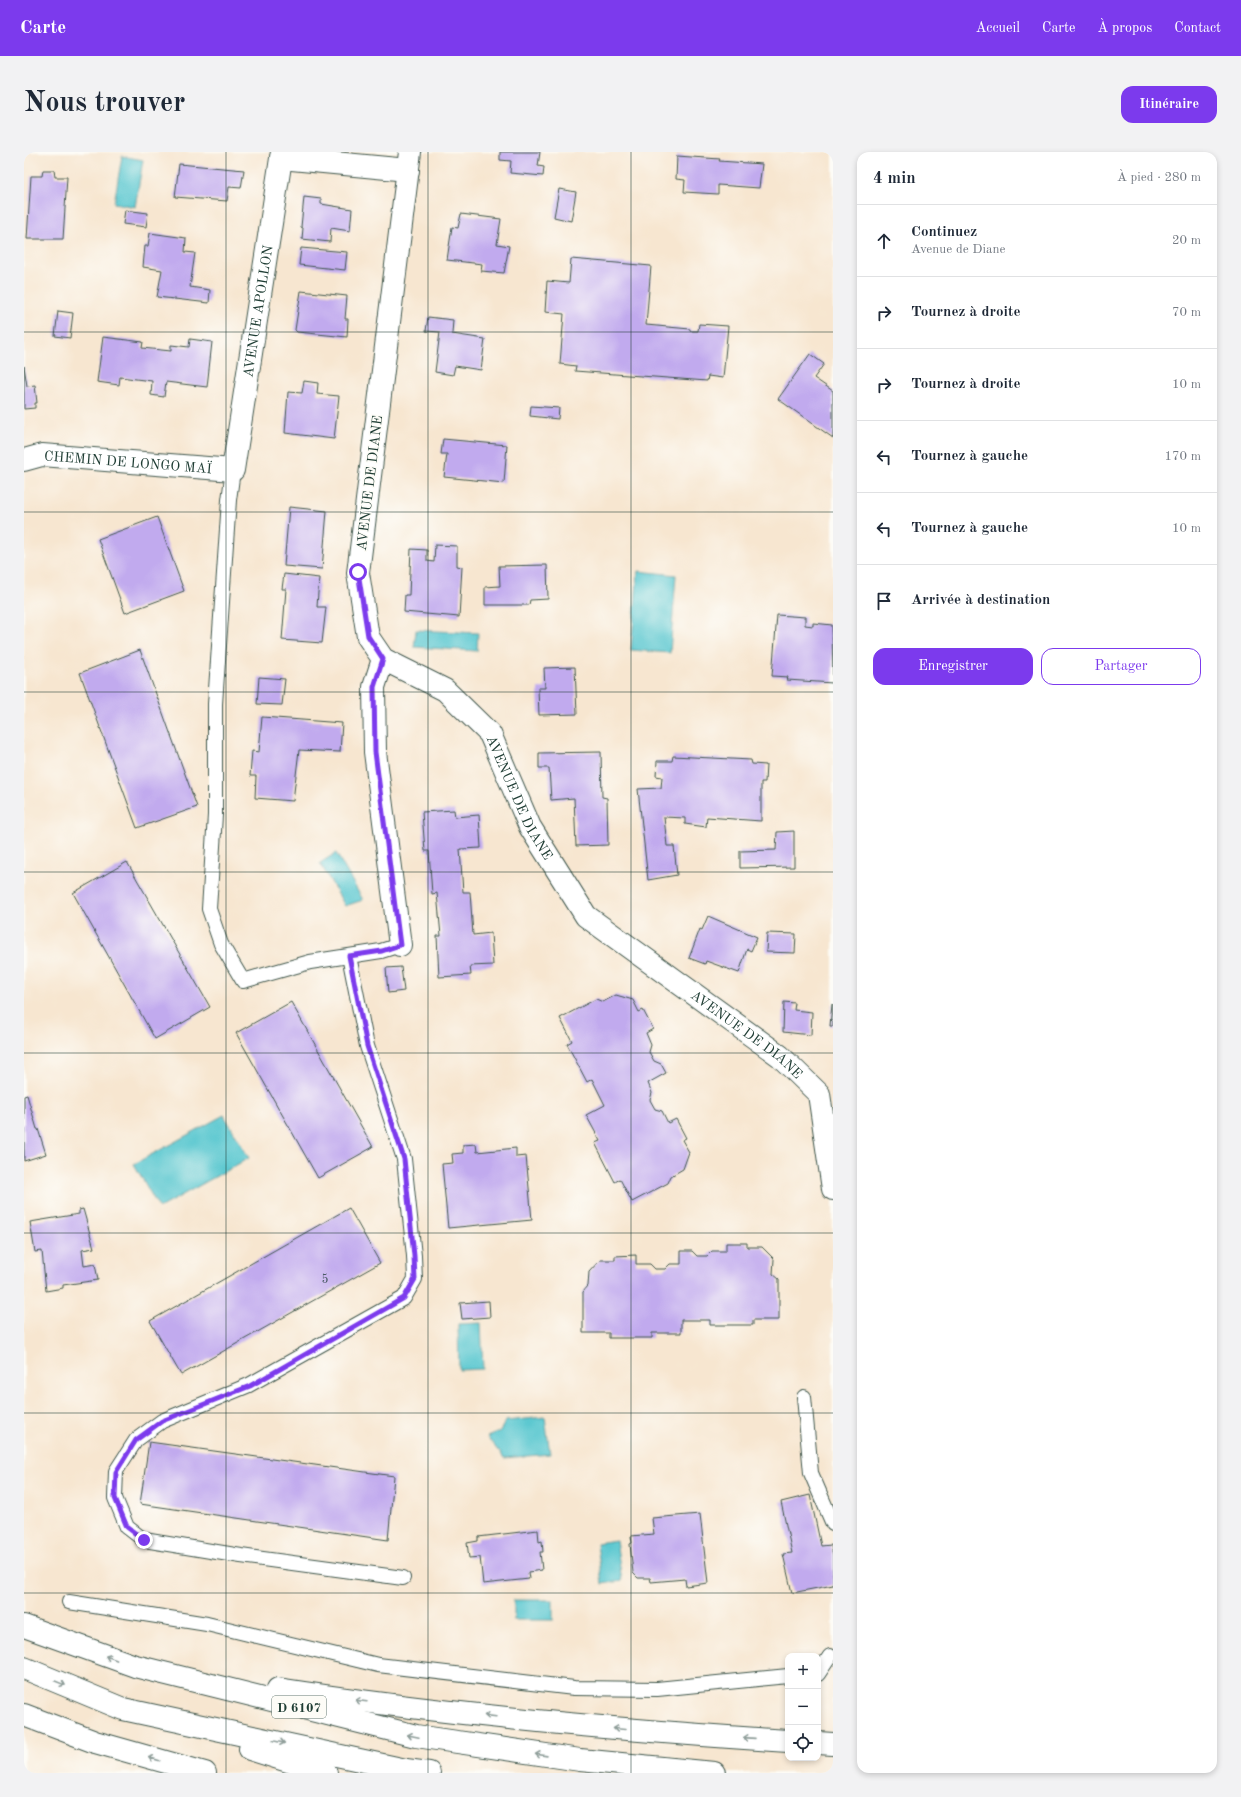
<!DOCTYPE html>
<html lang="fr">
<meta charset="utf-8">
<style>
:root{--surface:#fff;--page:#f2f2f3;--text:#1f2937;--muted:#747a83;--line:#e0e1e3;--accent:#7c3aed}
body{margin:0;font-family:"Old Standard TT",serif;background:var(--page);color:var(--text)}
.controls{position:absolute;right:12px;bottom:12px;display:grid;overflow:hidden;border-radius:8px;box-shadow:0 2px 6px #0003}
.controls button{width:36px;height:36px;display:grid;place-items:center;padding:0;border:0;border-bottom:1px solid var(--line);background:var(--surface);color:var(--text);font:20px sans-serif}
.stop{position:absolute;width:12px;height:12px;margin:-9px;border:3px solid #7c3aed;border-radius:50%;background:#fff}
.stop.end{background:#7c3aed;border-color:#fff;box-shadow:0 1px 4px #0008}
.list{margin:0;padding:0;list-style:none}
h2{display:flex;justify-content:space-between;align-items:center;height:52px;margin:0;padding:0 16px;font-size:17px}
h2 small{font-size:13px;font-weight:400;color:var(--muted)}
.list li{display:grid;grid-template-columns:26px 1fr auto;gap:12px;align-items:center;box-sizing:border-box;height:72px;padding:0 16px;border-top:1px solid var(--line)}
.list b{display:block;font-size:15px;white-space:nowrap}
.list p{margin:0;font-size:13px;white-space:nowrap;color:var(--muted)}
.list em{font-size:13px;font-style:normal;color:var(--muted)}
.actions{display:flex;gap:8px;padding:12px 16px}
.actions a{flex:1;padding:9px 0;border:1px solid var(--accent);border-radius:12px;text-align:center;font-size:14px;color:var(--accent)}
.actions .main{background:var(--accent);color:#fff}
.icon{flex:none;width:22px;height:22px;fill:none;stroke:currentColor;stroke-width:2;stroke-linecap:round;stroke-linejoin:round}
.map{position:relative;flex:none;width:809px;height:1621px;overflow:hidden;border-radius:12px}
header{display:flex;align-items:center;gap:24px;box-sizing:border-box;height:56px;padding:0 20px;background:var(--accent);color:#fff}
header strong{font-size:19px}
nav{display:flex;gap:22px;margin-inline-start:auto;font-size:14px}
.intro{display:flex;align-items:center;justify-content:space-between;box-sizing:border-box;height:96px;padding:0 24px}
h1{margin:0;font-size:28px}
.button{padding:10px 18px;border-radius:12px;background:var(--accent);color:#fff;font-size:14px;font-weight:700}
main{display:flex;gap:24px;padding:0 24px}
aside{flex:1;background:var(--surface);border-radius:12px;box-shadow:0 2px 6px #0003}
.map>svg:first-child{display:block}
</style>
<header>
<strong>Carte</strong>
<nav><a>Accueil</a><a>Carte</a><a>À propos</a><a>Contact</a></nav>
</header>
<div class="intro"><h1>Nous trouver</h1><a class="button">Itinéraire</a></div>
<main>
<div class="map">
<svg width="809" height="1621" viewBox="0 0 809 1621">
<rect width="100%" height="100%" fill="#fdfcf7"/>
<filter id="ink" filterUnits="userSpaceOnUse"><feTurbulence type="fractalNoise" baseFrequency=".025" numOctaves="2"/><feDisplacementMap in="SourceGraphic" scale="8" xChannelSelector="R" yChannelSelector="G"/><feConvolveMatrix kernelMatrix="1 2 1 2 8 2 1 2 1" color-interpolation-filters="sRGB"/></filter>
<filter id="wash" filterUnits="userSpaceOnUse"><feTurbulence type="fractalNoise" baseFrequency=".012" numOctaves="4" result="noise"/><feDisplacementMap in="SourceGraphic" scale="16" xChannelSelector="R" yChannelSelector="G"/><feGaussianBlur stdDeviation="0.9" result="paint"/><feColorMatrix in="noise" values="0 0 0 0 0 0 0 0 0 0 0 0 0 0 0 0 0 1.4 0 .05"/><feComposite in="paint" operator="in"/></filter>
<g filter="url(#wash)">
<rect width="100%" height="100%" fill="#f7e6d0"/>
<g fill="#5bc8d0" stroke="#3d8282">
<path d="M98,4L119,8L111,55L90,51Z"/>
<path d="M614,419L652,423L646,501L607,498Z"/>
<path d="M392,478L454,481L453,499L390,495Z"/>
<path d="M312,701L339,748L321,754L296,711Z"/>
<path d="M200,963L225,1006L135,1056L110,1012Z"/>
<path d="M457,1171L459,1217L435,1218L434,1172Z"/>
<path d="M521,1265L526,1302L480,1306L463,1285L475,1280L482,1269Z"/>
<path d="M592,1388L598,1429L578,1432L573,1391Z"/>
<rect x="490" y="1448" width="39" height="20"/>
</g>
<g id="blocks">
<g fill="#c1aaee">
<path d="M476,0H516L514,14L520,15L519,24L486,21L487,9L476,8Z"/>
<path d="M653,4L696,7L695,9L738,12L735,36L694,33V42L660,40L661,28L652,27Z"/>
<path d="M155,12L220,18L217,36L205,35L203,49L151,45Z"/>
<path d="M19,18H30L31,25H43L39,87H3L7,24H18Z"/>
<path d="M535,37L552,40L547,69L530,65Z"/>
<path d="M280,45L297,47V52L328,57L326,79L307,76L306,90L278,87L279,76L277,75Z"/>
<path d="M101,58L124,61L122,75L99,72Z"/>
<path d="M437,62L477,67L473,92L485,94L480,121L457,119L458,112L423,108L428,75L434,76Z"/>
<path d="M126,81L162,86L161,100L171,101L166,135L186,138L185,151L133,145L138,118L119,115L121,94H124Z"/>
<path d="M277,96L323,100L321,118L275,113Z"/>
<path d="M547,107L627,114L622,173L666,177V179H674L675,172L704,174L699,226L684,224L683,229L551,219L552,214L536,212L540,162L521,160L523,129L545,131Z"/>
<path d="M277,139L323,144L321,167H324L323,185L273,180L271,178Z"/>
<path d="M34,159L49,161L46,186L31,184Z"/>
<path d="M404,165L429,168L428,182L461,187L457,218L431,214L429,223L411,220L416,180L402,179Z"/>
<path d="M79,185L119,190L118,196L147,199V193L165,195L166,187L188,190L183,235L142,230L140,245L127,243L128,229L96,225L95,233L73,230Z"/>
<path d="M786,202L800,212L790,226L809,239V286L754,247Z"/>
<path d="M0,214L3,234L11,233L13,251H11V256L0,257Z"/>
<path d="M280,229L294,231L293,242L315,244L310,287L261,281L264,240L278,241Z"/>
<path d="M507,254L535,256L534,267L506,264Z"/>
<path d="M419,287L483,293L480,331L420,325L423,302H417Z"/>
<path d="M265,355L303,359L298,417L260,414Z"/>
<path d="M133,365L160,439L101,461L74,387Z"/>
<path d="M411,393L433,394V414L438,415L435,465L380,460L381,443H385L387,397L403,398V409L410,410Z"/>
<path d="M523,413L524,447L506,448L505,453H461V435L476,434L475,414Z"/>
<path d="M260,422L295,426L293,455H302L298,491L258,488L262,437H258Z"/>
<path d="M753,463L781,465V473L789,474V471L808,473L809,531L763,528L764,525L748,524Z"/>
<path d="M116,498L173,655L113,676L56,521Z"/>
<path d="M551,515L553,562L515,563L514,536H521L520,516Z"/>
<path d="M235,525L261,527L258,553L233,552Z"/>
<path d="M238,565L318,571L316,600L275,598L269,649L231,646L232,624H226L228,599L235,600Z"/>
<path d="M577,600L578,645L583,646L584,693L552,694L550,646L527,648L525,616H515V601Z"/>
<path d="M649,604L727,608L728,612L742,613L741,630H737V669L683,665L682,675L661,672V666L640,665L643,694H650L653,723L624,728L614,637L637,636L638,625L632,624L633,609H648Z"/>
<path d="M430,658L431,665L455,663L457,696L436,697L439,740H446L449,783L467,781L469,813L446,814L447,823L415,825L413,784H417L413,741L408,742L405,699H401L398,660Z"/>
<path d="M770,679V715L716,716V699L752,698L753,680Z"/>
<path d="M103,710L186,855L131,887L49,741Z"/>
<path d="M684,764L733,785L727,799L723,797L715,821L682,809L681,812L665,806L676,777L678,778Z"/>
<path d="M743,781L772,782L771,801L742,800Z"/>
<path d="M377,815L380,839L364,841L362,816Z"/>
<path d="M592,843L609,848L615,860L619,858L629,877L622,881L627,893L625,900L630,909L637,912L642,921L624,931L628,941L626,948L631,957L638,959L644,971L652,967L662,986L658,988L665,1000L659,1017L647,1024L644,1031L608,1050L596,1027L591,1030L571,991L576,989L562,963L581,953L568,927L563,930L543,892L548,889L536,866L572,847L579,850Z"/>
<path d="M267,850L349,995L294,1026L212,881Z"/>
<path d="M760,850L771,851L770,858L788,860L787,883L759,880Z"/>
<path d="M808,852L809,853V874H806Z"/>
<path d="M3,943L13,977H14L22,1002L0,1009V944Z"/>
<path d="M452,992L453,1000L492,996V1005L502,1004L508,1068L424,1076L418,1012L429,1011L428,1002L439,1001V993Z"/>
<path d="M325,1056L356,1111L157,1223L126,1169Z"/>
<path d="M59,1057L70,1096L58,1098L60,1114L71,1112L74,1128L39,1133V1136L22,1139L18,1099L11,1100L6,1070L55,1062V1058Z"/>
<path d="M702,1091H723V1095H738L750,1107L749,1122L755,1127V1168H729V1173H686V1168H657V1181H628V1186H585V1181H559V1140L564,1134L565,1120L576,1108H591V1104L612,1103V1112H626L631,1117H641L646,1112H657V1099H668L673,1104H683L688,1099H702Z"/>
<path d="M465,1149L466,1165L438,1167L436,1151Z"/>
<path d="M125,1290L370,1324L364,1388L116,1352Z"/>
<path d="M786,1343L797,1394L807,1393L809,1403V1433L768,1441L759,1402L768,1401L757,1350Z"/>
<path d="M676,1362L684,1431L662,1434L661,1427L627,1430L626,1426H614L609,1421L606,1392L608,1391L607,1384L630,1382L628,1366Z"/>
<path d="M514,1378L515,1390L518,1389L519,1400H516L518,1418L504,1420L505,1427L459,1432L456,1405L445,1406L443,1391L454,1389V1385Z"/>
</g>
</g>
</g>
<g filter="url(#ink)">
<use href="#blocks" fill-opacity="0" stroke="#3f564b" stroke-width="1"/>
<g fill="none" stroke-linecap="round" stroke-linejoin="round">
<defs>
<g id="lane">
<path d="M209,318L205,348L191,552V663L185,757L197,792L219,829L286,810L357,799L376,793"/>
<path d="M325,804L343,894L380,1007L390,1104L391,1127L380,1146L225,1233L138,1269L112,1288L92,1319L91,1346L103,1375L120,1388L217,1404L379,1426"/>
<path d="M780,1245L787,1321L809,1372"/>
<path d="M45,1450L183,1472L354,1513L550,1536L633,1537L764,1524"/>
<path d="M794,1522L806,1504"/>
</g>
<g id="street">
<path id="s1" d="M386,0L334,421L344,485L359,507L421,538L466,582L506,675L562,764L756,904L795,942L809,1037"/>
<path d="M257,6L384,18"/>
<path id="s2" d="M0,308L18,303L209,318L258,0"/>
<path d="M359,507L350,535L351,600L376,793"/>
<path d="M0,1563L71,1590L181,1621"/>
</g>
<g id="highway">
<path d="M0,1474L111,1514L392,1584L556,1608L690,1621"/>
<path d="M0,1516L99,1557L382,1618L405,1621"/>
<path d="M254,1537C423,1563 594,1578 764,1589"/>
<path d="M794,1591L809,1592"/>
<path d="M226,1597L302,1621"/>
</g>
</defs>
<use href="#lane" stroke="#3f564b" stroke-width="16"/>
<use href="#street" stroke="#3f564b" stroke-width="24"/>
<use href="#highway" stroke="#3f564b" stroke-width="24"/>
<use href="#lane" stroke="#fff" stroke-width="14"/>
<use href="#street" stroke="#fff" stroke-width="22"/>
<use href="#highway" stroke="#fff" stroke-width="22"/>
</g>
<defs><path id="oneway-shaft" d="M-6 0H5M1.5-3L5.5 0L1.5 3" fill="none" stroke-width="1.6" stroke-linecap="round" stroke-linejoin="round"/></defs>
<g stroke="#8f9e9a">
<use href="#oneway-shaft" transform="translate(87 1506) rotate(-160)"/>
<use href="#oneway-shaft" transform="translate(36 1531) rotate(22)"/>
<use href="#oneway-shaft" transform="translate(337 1549) rotate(-173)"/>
<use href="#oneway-shaft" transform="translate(466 1564) rotate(-173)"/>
<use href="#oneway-shaft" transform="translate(595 1577) rotate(-175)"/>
<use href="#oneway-shaft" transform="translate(389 1584) rotate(-168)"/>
<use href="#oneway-shaft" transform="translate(725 1586) rotate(-176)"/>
<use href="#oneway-shaft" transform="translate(255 1590) rotate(12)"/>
<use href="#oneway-shaft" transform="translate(517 1603) rotate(-172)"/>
<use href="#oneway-shaft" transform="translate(130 1607) rotate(-164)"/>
</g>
</g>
<g fill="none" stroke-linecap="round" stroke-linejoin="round" filter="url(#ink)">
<path stroke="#7c3aed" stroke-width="5" d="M120,1388L103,1375L91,1346L92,1320L112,1288L138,1269L226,1234L380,1146L391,1127L390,1104L380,1007L343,894L325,804L358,799L376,793L351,600L350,535L359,507L344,484L334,420"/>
</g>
<path fill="none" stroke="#1f3d34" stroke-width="1" stroke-opacity="0.55" d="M202,0V1621M404,0V1621M607,0V1621M0,180H809M0,360H809M0,540H809M0,720H809M0,901H809M0,1081H809M0,1261H809M0,1441H809"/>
<g text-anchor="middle" stroke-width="3" stroke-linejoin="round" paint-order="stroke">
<g font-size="12" fill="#485862">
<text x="301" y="1131">5</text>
</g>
<rect fill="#fdfcf7" stroke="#62766e" stroke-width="1" x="248" y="1544" width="54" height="22" rx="3"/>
<g font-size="13" font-weight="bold" fill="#1f3d34">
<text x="275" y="1560">D 6107</text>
</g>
<g font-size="14" fill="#1f3d34" stroke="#fdfcf7">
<text dy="5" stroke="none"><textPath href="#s2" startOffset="371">AVENUE APOLLON</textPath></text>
<text dy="5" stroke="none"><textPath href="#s2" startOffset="105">CHEMIN DE LONGO MAÏ</textPath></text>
<text transform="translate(345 331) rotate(-83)" y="5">AVENUE DE DIANE</text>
<text dy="5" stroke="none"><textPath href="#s1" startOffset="718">AVENUE DE DIANE</textPath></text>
<text dy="5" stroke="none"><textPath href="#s1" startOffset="1054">AVENUE DE DIANE</textPath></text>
</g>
</g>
</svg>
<div class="controls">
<button>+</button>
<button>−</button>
<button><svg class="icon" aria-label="locate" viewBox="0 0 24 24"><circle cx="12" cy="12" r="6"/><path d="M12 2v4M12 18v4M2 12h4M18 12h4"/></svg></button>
</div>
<div class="stop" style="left:334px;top:420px"></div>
<div class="stop end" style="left:120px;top:1388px"></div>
</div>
<aside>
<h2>4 min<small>À pied · 280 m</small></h2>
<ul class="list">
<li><svg class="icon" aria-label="ahead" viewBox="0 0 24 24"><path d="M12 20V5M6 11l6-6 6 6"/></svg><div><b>Continuez</b><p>Avenue de Diane</p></div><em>20 m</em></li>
<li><svg class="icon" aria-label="right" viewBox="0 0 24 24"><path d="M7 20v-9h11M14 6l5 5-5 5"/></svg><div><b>Tournez à droite</b></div><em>70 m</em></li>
<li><svg class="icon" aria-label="right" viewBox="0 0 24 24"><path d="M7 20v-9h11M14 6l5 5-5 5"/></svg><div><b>Tournez à droite</b></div><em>10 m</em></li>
<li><svg class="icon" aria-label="left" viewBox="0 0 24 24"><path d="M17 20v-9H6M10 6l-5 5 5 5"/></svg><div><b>Tournez à gauche</b></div><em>170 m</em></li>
<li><svg class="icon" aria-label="left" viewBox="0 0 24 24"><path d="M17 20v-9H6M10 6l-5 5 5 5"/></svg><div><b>Tournez à gauche</b></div><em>10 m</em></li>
<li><svg class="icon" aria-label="arrive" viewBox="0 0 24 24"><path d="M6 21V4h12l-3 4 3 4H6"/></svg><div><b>Arrivée à destination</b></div></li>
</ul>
<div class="actions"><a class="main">Enregistrer</a><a>Partager</a></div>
</aside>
</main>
